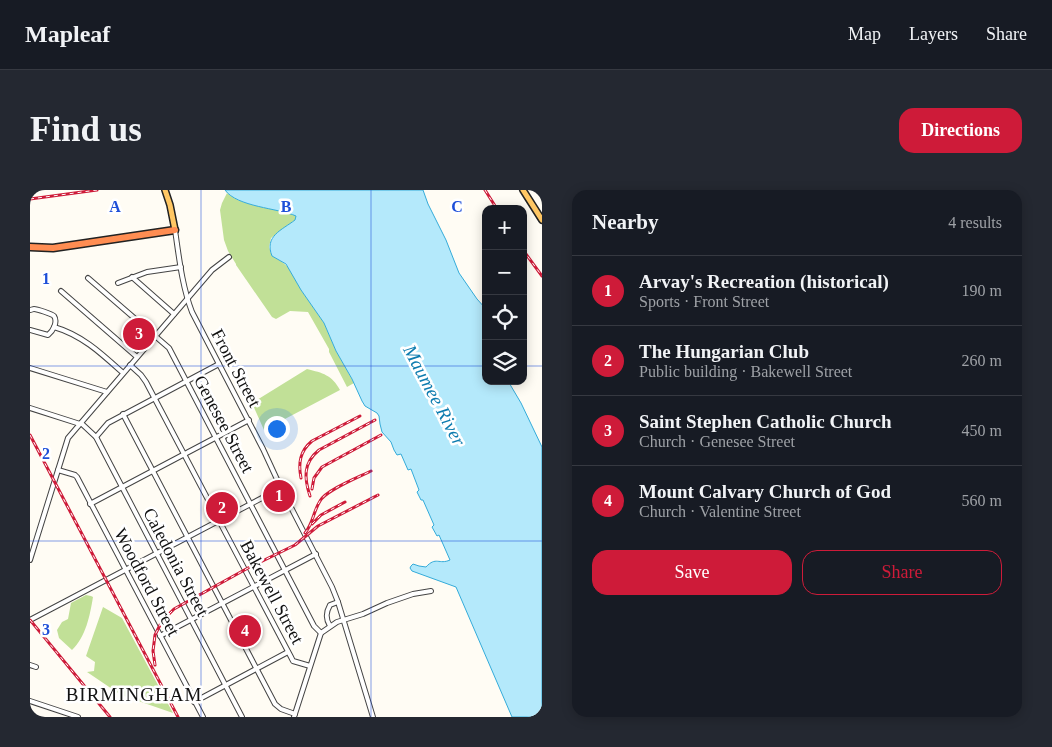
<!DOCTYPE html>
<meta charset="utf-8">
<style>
:root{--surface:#171b24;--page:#242831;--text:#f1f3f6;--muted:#9ea1a6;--line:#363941;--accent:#ce1b39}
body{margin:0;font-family:"Times New Roman",serif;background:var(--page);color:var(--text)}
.controls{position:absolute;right:15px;top:15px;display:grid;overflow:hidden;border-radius:10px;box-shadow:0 2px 12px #0003}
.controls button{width:45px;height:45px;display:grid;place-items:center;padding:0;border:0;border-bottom:1px solid var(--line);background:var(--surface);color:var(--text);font:25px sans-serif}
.you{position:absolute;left:246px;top:238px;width:18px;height:18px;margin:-12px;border:4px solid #fff;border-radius:50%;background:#1a73e8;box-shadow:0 0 0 8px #1a73e833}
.badge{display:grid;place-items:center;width:32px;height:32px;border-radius:50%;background:var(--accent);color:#fff;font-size:16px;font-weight:700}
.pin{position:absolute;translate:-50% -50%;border:2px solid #fff;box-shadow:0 1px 5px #0006}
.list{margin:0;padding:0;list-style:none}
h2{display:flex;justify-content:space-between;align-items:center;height:65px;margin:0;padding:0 20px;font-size:21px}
h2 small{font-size:16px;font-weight:400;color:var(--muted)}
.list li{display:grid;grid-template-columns:32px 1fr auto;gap:15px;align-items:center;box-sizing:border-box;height:70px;padding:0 20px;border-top:1px solid var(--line)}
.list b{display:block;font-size:19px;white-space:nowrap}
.list p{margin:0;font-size:16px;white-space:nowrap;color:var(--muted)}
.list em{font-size:16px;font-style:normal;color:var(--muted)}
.actions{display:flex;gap:10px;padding:15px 20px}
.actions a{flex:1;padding:11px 0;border:1px solid var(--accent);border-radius:15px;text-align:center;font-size:18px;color:var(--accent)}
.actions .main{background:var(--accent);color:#fff}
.icon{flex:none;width:28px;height:28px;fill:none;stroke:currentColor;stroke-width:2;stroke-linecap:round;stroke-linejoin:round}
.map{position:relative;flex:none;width:512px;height:527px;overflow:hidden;border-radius:15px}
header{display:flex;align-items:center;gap:30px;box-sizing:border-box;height:70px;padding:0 25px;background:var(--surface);border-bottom:1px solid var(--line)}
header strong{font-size:24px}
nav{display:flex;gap:28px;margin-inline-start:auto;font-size:18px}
.intro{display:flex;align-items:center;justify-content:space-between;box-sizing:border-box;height:120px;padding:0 30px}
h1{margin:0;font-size:35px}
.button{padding:12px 22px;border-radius:15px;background:var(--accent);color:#fff;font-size:18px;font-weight:700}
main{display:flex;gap:30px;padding:0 30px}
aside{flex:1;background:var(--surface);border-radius:15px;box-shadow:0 2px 12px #0003}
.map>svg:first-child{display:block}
</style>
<header>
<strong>Mapleaf</strong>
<nav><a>Map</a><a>Layers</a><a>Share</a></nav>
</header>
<div class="intro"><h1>Find us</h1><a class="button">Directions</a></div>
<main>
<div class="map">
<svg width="512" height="527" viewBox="0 0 512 527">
<rect width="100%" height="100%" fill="#fffcf4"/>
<g fill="#c1e097">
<path d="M197,3C214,18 247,17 266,26L265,30L241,48L239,57L242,66L251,71L259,78L271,100L294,133L306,161L324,193L317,197L299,162V159L278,122L260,121L246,129L242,127L206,75V74L198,61L194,50L190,20L192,13Z"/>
<path d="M277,179C293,183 302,185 310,200L234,240L222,213Z"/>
<path d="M56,405L61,406L63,407C60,425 56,447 42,460L29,448L27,440L32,432L38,429L41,413Z"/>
<path d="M73,417L92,428L143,523L91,505L57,482L64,481L65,472L56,466Z"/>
</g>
<path fill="#b4e9fb" stroke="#34abd9" d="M195,0H393L398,14L416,50L429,83L447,109L456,119V191H478L491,213L512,257V527H482L426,397L382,381L380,378L381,376L383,374L389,376L396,377C406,366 409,375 420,370L409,345L407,346L402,337L404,335L393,310H391L387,302L389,300L381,279L378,280L371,264L367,265L364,260L361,252L352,242L350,234L349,226L347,223L335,216L332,211L322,189L306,161L294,133L271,100L256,74L242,66C234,46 252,40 265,30L266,26C248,18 207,17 195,0Z"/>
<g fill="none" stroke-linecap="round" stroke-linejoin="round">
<defs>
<g id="minor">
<path d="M145,40C149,67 152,96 162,122L233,259L251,298L302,397L308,412L343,527"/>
<path d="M102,87L144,124"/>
<path d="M58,88L139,158L284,436L291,443"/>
<path d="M88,93L117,82L151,77"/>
<path d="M31,101L107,167"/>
<path d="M0,120C1,120 3,119 4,119C7,119 22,124 24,126C28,132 23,141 18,145L0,140"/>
<path d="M24,137C52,145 72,164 93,183"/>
<path d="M100,175L111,185L116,192L261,467L263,471L280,476"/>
<path d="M0,178L77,202"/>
<path d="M0,218L50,234"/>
<path d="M93,224L245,514L251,519L265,524"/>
<path d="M51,233L66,247L212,527"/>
<path d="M66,247L78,233L189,174"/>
<path d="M28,280L45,285L47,287L173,527"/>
<path d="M60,314L219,230"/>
<path d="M0,370L38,248L182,80L199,67"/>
<path d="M0,430L251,298"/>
<path d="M300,436C295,428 296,422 300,415L308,412"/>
<path d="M130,446L286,364"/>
<path d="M0,475L6,477"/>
<path d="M0,511L48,527"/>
<path d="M164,512L258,462"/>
<path d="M264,527L291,443L307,432L333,424L357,413L383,404L401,401"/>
</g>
<g id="major">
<path d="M135,0L140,15L145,40"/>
<path d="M493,0L512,30"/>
</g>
<path id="highway" d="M0,57L23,58L145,40"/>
</defs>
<use href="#minor" stroke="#444" stroke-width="6"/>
<use href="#major" stroke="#222" stroke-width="8"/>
<use href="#highway" stroke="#222" stroke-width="9"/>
<use href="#minor" stroke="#fff" stroke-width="4"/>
<use href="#major" stroke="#ffc764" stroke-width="5"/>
<use href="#highway" stroke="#ff8d52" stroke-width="6"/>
<defs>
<g id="rail">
<path d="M455,0L467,19"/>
<path d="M0,9L67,0"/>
<path d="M493,60L512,86"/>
<path d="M0,245L148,527"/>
<path d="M271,288C268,273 270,261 282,251L330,226"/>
<path d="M282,299L284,288L292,277L351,245"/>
<path d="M280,306C274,288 273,273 289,260L345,230"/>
<path d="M282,334L291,325L315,312"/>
<path d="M275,343C283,334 283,322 290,311C296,300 329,287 341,281"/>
<path d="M0,430L80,527"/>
<path d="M125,475L123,461L125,445L132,431L144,419L218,378L265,355L288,336L348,305"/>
</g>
</defs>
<use href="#rail" stroke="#ce1b39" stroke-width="3"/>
<use href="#rail" stroke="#fff" stroke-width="1" stroke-dasharray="4" stroke-linecap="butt"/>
</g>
<path fill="none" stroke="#1d4ed8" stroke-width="1" stroke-opacity="0.55" d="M171,0V527M341,0V527M0,176H456M493,176H512M0,351H512"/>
<g text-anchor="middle" stroke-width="5" stroke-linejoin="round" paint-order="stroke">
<g font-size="18" fill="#111" stroke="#fff">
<text transform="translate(206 178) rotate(62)" y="6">Front Street</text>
<text transform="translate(194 234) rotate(62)" y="6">Genesee Street</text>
<text transform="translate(146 372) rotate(62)" y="6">Caledonia Street</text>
<text transform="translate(117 392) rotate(62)" y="6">Woodford Street</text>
<text transform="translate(242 402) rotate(62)" y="6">Bakewell Street</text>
</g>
<g font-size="19" font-style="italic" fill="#0d7caf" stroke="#fff">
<text transform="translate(405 205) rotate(62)" y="7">Maumee River</text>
</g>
<g font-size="19" letter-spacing="1" fill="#111" stroke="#fff">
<text x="104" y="511">BIRMINGHAM</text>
</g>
</g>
<g font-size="16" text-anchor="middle" font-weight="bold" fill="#1d4ed8" stroke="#fff" stroke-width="5" stroke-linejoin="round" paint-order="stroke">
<text x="85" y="22">A</text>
<text x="256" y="22">B</text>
<text x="427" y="22">C</text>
<text x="16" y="94">1</text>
<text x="16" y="269">2</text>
<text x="16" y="445">3</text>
</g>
</svg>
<div class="controls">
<button>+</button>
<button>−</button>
<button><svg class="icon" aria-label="locate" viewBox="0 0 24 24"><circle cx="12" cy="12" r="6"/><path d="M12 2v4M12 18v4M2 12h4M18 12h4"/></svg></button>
<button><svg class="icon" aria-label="layers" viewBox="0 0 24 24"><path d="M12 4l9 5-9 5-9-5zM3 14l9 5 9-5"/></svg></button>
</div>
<div class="you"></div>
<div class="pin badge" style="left:249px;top:306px">1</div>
<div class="pin badge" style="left:192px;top:318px">2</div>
<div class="pin badge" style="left:109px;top:144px">3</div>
<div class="pin badge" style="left:215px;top:441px">4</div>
</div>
<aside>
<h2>Nearby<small>4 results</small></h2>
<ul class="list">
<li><span class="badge">1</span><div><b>Arvay's Recreation (historical)</b><p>Sports · Front Street</p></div><em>190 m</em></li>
<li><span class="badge">2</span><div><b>The Hungarian Club</b><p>Public building · Bakewell Street</p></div><em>260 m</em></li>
<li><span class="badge">3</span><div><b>Saint Stephen Catholic Church</b><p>Church · Genesee Street</p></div><em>450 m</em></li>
<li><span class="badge">4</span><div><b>Mount Calvary Church of God</b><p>Church · Valentine Street</p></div><em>560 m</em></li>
</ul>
<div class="actions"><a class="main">Save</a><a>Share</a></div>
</aside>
</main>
